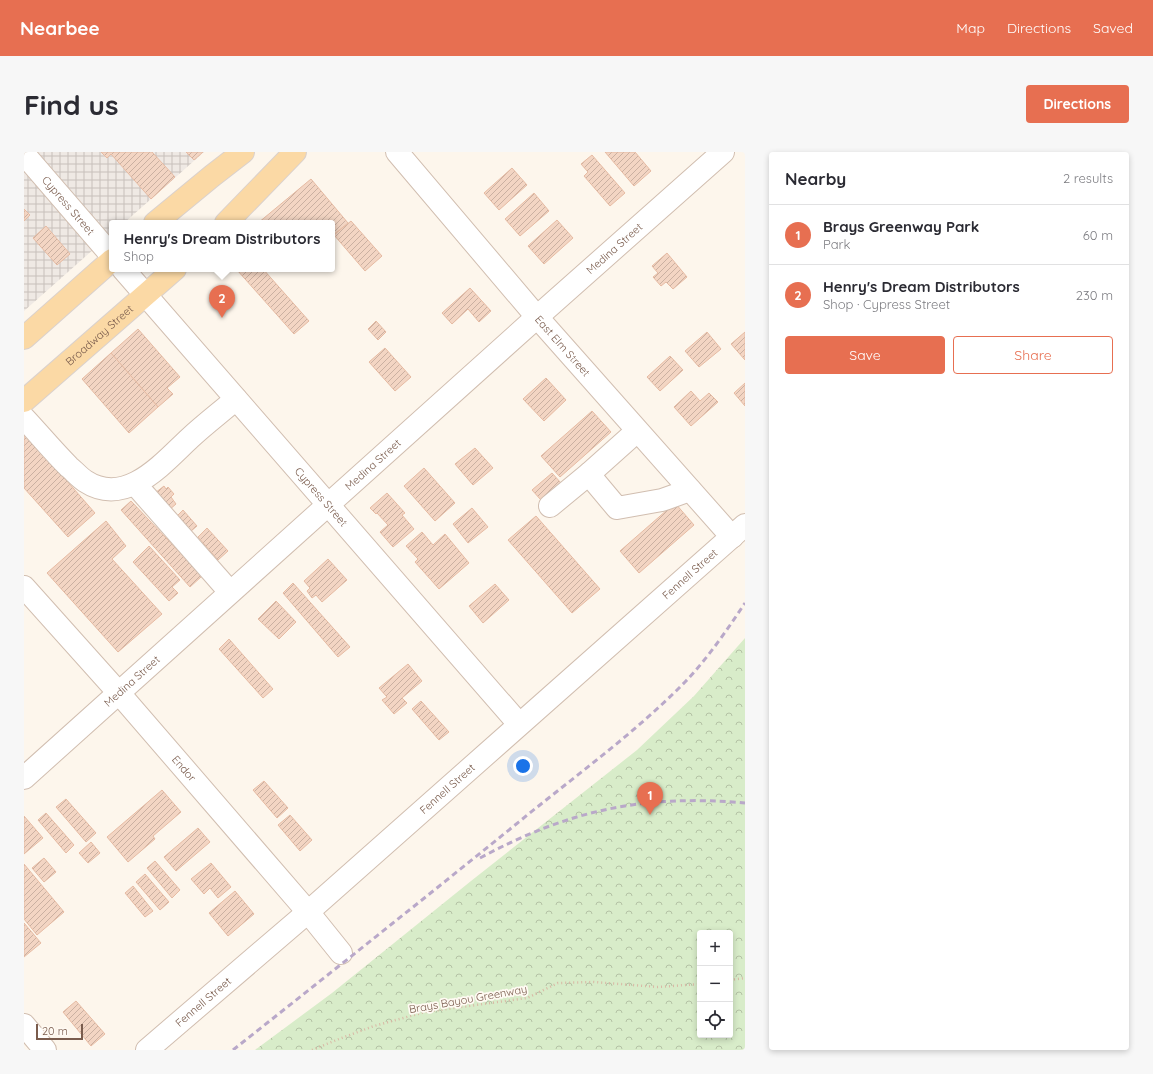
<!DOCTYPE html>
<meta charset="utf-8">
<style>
:root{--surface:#fff;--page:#f7f7f7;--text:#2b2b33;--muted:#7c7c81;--line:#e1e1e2;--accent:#e76f51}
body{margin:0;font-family:Quicksand,sans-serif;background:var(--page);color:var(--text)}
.controls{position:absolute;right:12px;bottom:12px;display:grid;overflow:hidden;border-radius:4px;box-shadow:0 2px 6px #0003}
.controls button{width:36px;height:36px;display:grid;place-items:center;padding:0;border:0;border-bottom:1px solid var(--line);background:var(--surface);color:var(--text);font:20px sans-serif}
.scale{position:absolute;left:12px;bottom:10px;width:47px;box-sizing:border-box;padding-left:4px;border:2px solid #7a5c4d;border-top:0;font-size:11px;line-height:14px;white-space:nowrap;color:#7a5c4d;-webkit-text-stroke:3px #fffaf3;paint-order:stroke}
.you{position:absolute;left:499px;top:614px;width:14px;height:14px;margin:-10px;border:3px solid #fff;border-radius:50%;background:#1a73e8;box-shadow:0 0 0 6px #1a73e833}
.badge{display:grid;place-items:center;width:26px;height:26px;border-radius:50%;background:var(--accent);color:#fff;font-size:13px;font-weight:700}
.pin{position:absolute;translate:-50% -33px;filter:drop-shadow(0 1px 2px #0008)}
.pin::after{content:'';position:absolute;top:21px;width:14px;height:12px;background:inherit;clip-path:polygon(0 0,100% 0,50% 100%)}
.popup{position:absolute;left:85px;top:68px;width:226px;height:52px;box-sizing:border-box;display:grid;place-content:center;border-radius:4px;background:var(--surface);filter:drop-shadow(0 1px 3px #0005);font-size:13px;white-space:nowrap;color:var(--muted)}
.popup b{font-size:15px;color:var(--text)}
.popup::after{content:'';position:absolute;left:50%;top:100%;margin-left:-8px;border:8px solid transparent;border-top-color:var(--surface)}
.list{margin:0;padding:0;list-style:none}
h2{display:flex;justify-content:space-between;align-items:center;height:52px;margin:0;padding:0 16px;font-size:17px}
h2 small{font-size:13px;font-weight:400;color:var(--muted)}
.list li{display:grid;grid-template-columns:26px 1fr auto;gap:12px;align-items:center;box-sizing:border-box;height:60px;padding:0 16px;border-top:1px solid var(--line)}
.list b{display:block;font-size:15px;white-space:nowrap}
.list p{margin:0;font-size:13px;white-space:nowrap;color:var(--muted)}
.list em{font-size:13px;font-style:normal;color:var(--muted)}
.actions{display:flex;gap:8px;padding:12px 16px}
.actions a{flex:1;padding:9px 0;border:1px solid var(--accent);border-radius:4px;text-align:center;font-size:14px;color:var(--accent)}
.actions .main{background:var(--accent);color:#fff}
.icon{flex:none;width:22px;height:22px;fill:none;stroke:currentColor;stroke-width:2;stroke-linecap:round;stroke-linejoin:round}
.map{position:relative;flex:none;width:721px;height:898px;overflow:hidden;border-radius:4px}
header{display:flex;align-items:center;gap:24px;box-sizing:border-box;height:56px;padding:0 20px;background:var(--accent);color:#fff}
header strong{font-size:19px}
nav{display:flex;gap:22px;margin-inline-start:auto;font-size:14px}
.intro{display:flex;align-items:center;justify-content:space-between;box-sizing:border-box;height:96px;padding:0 24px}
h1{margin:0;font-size:28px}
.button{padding:10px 18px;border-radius:4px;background:var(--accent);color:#fff;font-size:14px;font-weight:700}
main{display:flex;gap:24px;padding:0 24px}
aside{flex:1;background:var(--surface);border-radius:4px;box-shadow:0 2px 6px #0003}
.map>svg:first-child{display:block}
</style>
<header>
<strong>Nearbee</strong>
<nav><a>Map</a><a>Directions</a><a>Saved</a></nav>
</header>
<div class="intro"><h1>Find us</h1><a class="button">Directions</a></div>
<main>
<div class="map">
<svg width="721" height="898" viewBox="0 0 721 898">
<defs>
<pattern id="industrial-grid" width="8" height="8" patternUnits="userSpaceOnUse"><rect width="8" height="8" fill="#efe9e4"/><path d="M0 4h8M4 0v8" fill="none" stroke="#c7c0bb"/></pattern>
<pattern id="park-crowns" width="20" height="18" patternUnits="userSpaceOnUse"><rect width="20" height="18" fill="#d8ecc9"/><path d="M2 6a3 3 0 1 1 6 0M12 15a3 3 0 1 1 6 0" fill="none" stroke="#b4c2a5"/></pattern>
<pattern id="building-hatch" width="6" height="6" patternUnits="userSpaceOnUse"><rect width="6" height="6" fill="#f3d5c3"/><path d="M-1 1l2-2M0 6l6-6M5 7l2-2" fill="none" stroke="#cab0a1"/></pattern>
</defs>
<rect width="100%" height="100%" fill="#fdf6ec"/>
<path fill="url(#industrial-grid)" d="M0,0H180L100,71H88V81L0,159Z"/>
<path fill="url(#park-crowns)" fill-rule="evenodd" d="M721,486V898H231L308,841L447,729L613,598L670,544ZM676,781H706V883H676Z"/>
<g fill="url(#building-hatch)" stroke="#e6bba3">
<path d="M77,0H128L151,25L127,47L87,2L83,6Z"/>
<path d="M162,0H179L170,8Z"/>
<path d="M581,0H611L627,19L610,34Z"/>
<path d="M568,3L601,41L586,54L560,24L564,20L557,12Z"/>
<path d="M488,16L503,33L475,58L460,41Z"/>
<path d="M287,27L324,71L308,84V71H234Z"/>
<path d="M510,41L525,59L496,84L481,67Z"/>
<path d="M0,57L6,63L0,69Z"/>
<path d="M533,68L549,86L520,112L504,94Z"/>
<path d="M327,69L358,104L341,119L310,83Z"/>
<path d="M22,74L46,102L33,113L9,86Z"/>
<path d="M643,101L663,125L649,137L642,130L637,134L629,125L634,121L628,114Z"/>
<path d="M214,117H239L285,169L270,182L213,118Z"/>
<path d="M446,136L467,159L455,170L444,157L428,172L418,161Z"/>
<path d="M352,169L362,180L354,188L344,177Z"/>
<path d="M114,177L156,225L143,236L149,242L134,255L87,201Z"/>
<path d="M683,180L697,197L675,215L661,199Z"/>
<path d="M721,180V208L707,192Z"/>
<path d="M361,196L387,225L371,239L345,210Z"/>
<path d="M87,201L134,255L105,281L58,227Z"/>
<path d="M646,204L659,218L636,239L623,225Z"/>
<path d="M522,226L542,248L520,269L499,247Z"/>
<path d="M721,231V254L710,241Z"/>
<path d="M667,239L676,249L685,241L694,250L667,274L650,255Z"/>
<path d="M568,259L587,280L536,325L517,304Z"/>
<path d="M0,280L71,361L44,385L0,336Z"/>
<path d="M451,296L469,316L449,333L431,312Z"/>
<path d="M400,316L431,351L411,369L380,334Z"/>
<path d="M528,321L537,331L517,348L508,338Z"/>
<path d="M140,334L142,337L144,335L150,342L147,345L152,352L145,358L131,341Z"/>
<path d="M363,341L381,361L378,363L390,377L369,395L356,380L364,373L353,361L352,362L346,356Z"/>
<path d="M107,349L178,424L166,435L97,358Z"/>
<path d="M651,351L670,373L615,421L596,399Z"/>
<path d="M448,356L464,375L444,391L429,372Z"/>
<path d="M159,358L173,374L166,380L152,365Z"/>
<path d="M512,364L576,437L548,461L484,388Z"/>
<path d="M82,369L102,394L88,407L138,462L94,500L23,421Z"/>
<path d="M183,376L204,399L194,408L174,385Z"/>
<path d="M398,380L409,393L421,382L445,411L415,437L391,410L394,407L382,394Z"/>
<path d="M125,394L156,428L148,435L154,441L145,449L109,410Z"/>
<path d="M304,407L323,428L298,450L292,443L288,446L283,439L286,436L280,429Z"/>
<path d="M269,431L326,495L314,505L259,441Z"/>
<path d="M471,432L485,448L459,471L445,454Z"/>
<path d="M252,449L272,470L255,487L234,467Z"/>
<path d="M205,487L249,537L239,546L195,497Z"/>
<path d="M384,512L398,529L378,546L383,551L370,562L358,548L363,545L355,536Z"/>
<path d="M397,549L425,580L415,588L388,557Z"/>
<path d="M240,629L264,656L253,666L229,638Z"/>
<path d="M138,638L157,660L129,684L131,687L104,710L83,685Z"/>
<path d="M42,647L72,681L62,690L32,655Z"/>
<path d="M22,661L50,693L42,701L14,668Z"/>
<path d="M266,663L288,688L276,699L254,673Z"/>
<path d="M0,664L19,686L0,702Z"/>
<path d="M174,676L186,690L152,719L140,705Z"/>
<path d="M67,690L76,701L64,711L55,701Z"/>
<path d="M20,706L32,720L20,730L8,716Z"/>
<path d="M131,709L156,738L148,746L123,716Z"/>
<path d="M187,711L207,735L194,746L186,736L180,742L167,727Z"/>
<path d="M0,712L40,760L13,783L0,767Z"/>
<path d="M121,722L145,750L136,758L112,730Z"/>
<path d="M109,734L129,759L121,765L101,741Z"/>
<path d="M211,739L230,762L204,784L185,761Z"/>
<path d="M0,771L17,791L0,805Z"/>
<path d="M52,849L81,882L67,894L39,860Z"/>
</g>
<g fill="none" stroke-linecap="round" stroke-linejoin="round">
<defs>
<g id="minor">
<path id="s1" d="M373,0L513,165L708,385"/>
<path id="s2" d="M0,2L88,104"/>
<path id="s3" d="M99,117L495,572"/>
<path d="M0,266C15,282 29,299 45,315C50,319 55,325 61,329C102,356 139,311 166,286C181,272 197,260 212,247"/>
<path d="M613,279L566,321L567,325L593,356L638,348L666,338"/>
<path d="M111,332L206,440"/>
<path d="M526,354L566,321"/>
<path id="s4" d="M0,435L94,540L284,760L317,801"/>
<path id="s5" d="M0,626L513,165L699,0"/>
<path d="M0,873L21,898"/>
<path id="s6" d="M123,898L284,760L721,373"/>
</g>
<g id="major">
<path d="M131,71L188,24L219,0"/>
<path d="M202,71L271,0"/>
<path d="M0,186L88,108"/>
<path id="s7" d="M0,249L151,117"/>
</g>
</defs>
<use href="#minor" stroke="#d1beb0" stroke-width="24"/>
<use href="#major" stroke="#dad1cd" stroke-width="24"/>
<g stroke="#d9b8a5" stroke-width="2.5" stroke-dasharray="1 3" stroke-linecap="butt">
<path d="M706,828L721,826"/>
<path d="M288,898L315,887L350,874L401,860L503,846L534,831L570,830L634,835L676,832"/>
</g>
<use href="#minor" stroke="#fff" stroke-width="22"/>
<use href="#major" stroke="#fbd9a5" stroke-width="22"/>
<g stroke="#b9a8c9" stroke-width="3" stroke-dasharray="6 4" stroke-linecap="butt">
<path d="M456,706C545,658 620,642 721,651"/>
<path d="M209,898C305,822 401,746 496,669C551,624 611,581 661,530C684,506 703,478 721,451"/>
</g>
</g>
<g text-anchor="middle" stroke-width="3.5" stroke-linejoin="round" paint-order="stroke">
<g font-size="11" fill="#7a5c4d" stroke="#fffaf3">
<text dy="4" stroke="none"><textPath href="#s2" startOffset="68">Cypress Street</textPath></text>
<text dy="4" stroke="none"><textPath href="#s5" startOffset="793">Medina Street</textPath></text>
<text dy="4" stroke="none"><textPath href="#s7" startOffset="100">Broadway Street</textPath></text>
<text dy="4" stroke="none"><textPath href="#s1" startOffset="255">East Elm Street</textPath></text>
<text dy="4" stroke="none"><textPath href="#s5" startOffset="469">Medina Street</textPath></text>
<text dy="4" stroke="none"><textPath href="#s3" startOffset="302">Cypress Street</textPath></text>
<text dy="4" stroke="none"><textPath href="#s6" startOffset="722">Fennell Street</textPath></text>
<text dy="4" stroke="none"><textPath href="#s5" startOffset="145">Medina Street</textPath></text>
<text dy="4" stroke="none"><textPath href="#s4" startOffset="242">Endor</textPath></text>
<text dy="4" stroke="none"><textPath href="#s6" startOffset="398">Fennell Street</textPath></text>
<text transform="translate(444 847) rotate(-10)" y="4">Brays Bayou Greenway</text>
<text dy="4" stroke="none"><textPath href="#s6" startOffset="74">Fennell Street</textPath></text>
</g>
</g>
</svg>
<div class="controls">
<button>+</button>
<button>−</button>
<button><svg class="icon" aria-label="locate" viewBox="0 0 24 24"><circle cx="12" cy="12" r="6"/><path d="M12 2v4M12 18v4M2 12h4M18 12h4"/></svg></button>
</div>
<div class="scale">20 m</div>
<div class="you"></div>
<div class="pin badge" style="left:626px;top:663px">1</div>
<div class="pin badge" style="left:198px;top:166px">2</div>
<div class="popup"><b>Henry's Dream Distributors</b>Shop</div>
</div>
<aside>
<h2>Nearby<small>2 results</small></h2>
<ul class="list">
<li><span class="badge">1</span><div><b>Brays Greenway Park</b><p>Park</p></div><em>60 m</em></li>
<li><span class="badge">2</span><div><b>Henry's Dream Distributors</b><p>Shop · Cypress Street</p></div><em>230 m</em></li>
</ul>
<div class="actions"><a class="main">Save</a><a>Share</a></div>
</aside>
</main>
